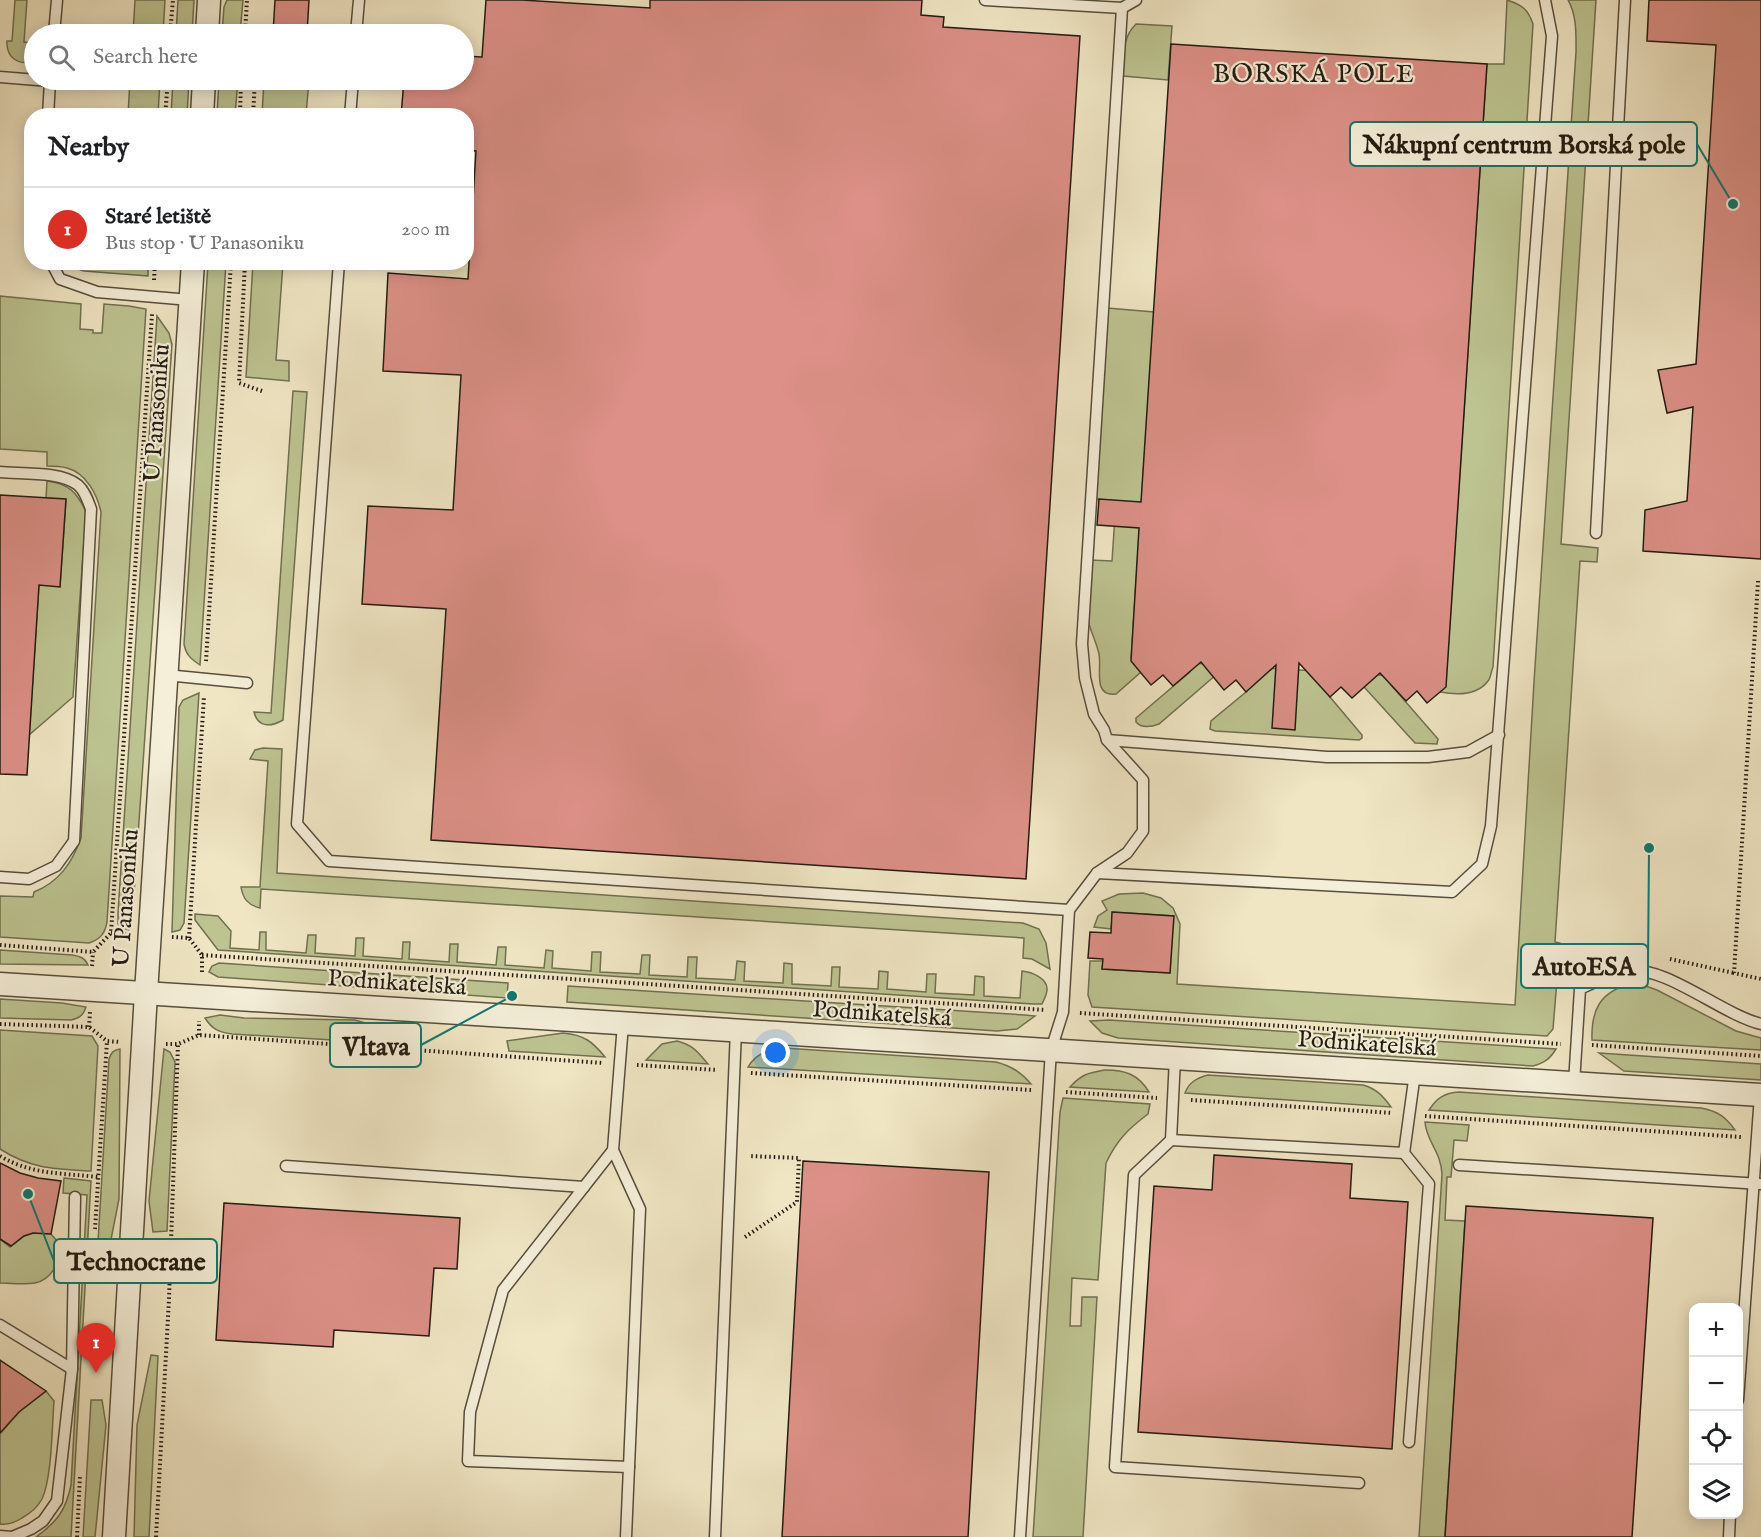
<!DOCTYPE html>
<meta charset="utf-8">
<style>
:root{--surface:#fff;--page:#f2f2f2;--text:#202124;--muted:#757577;--line:#e0e0e0;--accent:#d93025}
body{margin:0;font-family:"IM FELL English",serif;background:var(--page);color:var(--text)}
.controls{position:absolute;right:18px;bottom:18px;display:grid;overflow:hidden;border-radius:12px;box-shadow:0 3px 15px #0003}
.controls button{width:54px;height:54px;display:grid;place-items:center;padding:0;border:0;border-bottom:2px solid var(--line);background:var(--surface);color:var(--text);font:30px sans-serif}
.you{position:absolute;left:776px;top:1053px;width:21px;height:21px;margin:-15px;border:4px solid #fff;border-radius:50%;background:#1a73e8;box-shadow:0 0 0 9px #1a73e833}
.badge{display:grid;place-items:center;width:39px;height:39px;border-radius:50%;background:var(--accent);color:#fff;font-size:20px;font-weight:700}
.pin{position:absolute;translate:-50% -50px;filter:drop-shadow(0 2px 3px #0008)}
.pin::after{content:'';position:absolute;top:32px;width:21px;height:18px;background:inherit;clip-path:polygon(0 0,100% 0,50% 100%)}
.list{margin:0;padding:0;list-style:none}
h2{display:flex;justify-content:space-between;align-items:center;height:78px;margin:0;padding:0 24px;font-size:26px}
h2 small{font-size:20px;font-weight:400;color:var(--muted)}
.list li{display:grid;grid-template-columns:39px 1fr auto;gap:18px;align-items:center;box-sizing:border-box;height:84px;padding:0 24px;border-top:2px solid var(--line)}
.list b{display:block;font-size:22px;white-space:nowrap}
.list p{margin:0;font-size:20px;white-space:nowrap;color:var(--muted)}
.list em{font-size:20px;font-style:normal;color:var(--muted)}
.icon{flex:none;width:33px;height:33px;fill:none;stroke:currentColor;stroke-width:2;stroke-linecap:round;stroke-linejoin:round}
.map{position:relative;flex:none;width:1761px;height:1537px;overflow:hidden}
.search{position:absolute;background:var(--surface);box-shadow:0 3px 15px #0003;left:24px;top:24px;width:450px;height:66px;display:flex;align-items:center;gap:15px;box-sizing:border-box;padding:0 21px;border-radius:33px;color:var(--muted);font-size:22px}
.panel{position:absolute;background:var(--surface);box-shadow:0 3px 15px #0003;left:24px;top:108px;width:450px;height:162px;border-radius:24px}
.map>svg:first-child{display:block}
</style>
<div class="map">
<svg width="1761" height="1537" viewBox="0 0 1761 1537">
<rect width="100%" height="100%" fill="#f0e6c4"/>
<filter id="stains"><feTurbulence type="fractalNoise" baseFrequency=".00333" numOctaves="4"/><feColorMatrix values="0 0 0 0 .2 0 0 0 0 .09 0 0 0 0 .02 0 0 0 .5 -.17"/></filter>
<radialGradient id="worn" r=".72"><stop offset=".6" stop-color="#630" stop-opacity="0"/><stop offset="1" stop-color="#630" stop-opacity=".3"/></radialGradient>
<g fill="#bdc491" stroke="#707051" stroke-width="1.5">
<path d="M15,0H27L24,42L34,43V61C19,66 6,58 7,41H12Z"/>
<path d="M135,0H165L163,34H133Z"/>
<path d="M178,0H194L192,34H176Z"/>
<path d="M227,0H243L240,34H222L224,7Z"/>
<path d="M1507,0C1522,5 1528,9 1533,24L1493,667C1491,671 1491,678 1488,681C1477,696 1456,695 1440,692L1446,680L1487,64H1504Z"/>
<path d="M1568,0H1596L1561,544L1598,548L1597,562L1580,561L1555,942L1560,943L1553,1029L1547,1036L1092,1007L1088,995L1090,961H1103L1102,969L1170,973L1173,916L1113,912L1111,929L1094,927L1098,916L1107,910L1102,901L1119,894L1143,893L1161,898L1173,908L1180,924L1177,984L1515,1005L1534,682L1576,52C1576,34 1577,16 1568,0Z"/>
<path d="M1136,24L1172,26L1168,80L1123,76C1124,56 1121,39 1136,24Z"/>
<path d="M130,80H160L158,115H128Z"/>
<path d="M173,80H189L187,115H171Z"/>
<path d="M219,80H238L235,115H217Z"/>
<path d="M264,80H309L306,115H262Z"/>
<path d="M67,263H148V276L84,271L75,268Z"/>
<path d="M208,263H226L200,665C191,659 186,655 184,644Z"/>
<path d="M253,263H283L276,360L289,361V381L246,377Z"/>
<path d="M0,296L81,304L80,329L93,330V333H102L104,304L129,306L146,309L107,922C105,933 101,939 89,943L0,937V896L33,897L34,892C59,882 72,863 81,838L101,512C97,494 86,473 67,468C60,466 53,466 47,466V452L0,449Z"/>
<path d="M1107,308L1154,312L1131,659L1150,664L1116,694C1092,697 1102,668 1099,654C1096,641 1090,630 1087,617C1085,600 1089,578 1090,560L1112,561L1116,501L1095,499Z"/>
<path d="M157,316L169,333L172,344L133,908L129,930L123,928L118,924V913Z"/>
<path d="M293,391L307,392L283,720C271,727 258,728 254,712L271,713Z"/>
<path d="M47,481C69,484 77,492 86,512L73,697L29,735L39,585L60,586L66,500L46,498Z"/>
<path d="M1190,663L1224,665V668L1159,724C1151,727 1142,729 1136,722V718L1190,672Z"/>
<path d="M1264,668L1316,671L1330,697L1362,735V738L1359,740L1215,731L1210,729L1211,721L1246,692Z"/>
<path d="M1355,673L1391,676V685L1438,739L1437,744L1415,743L1355,677Z"/>
<path d="M199,693L184,923L180,930L172,932L179,707L183,700Z"/>
<path d="M263,748L282,749L277,873L1023,923L1039,929L1046,943L1050,969L1032,959L1023,958L1024,938L261,889L260,908C248,905 243,899 241,887H260L268,761L250,759L255,750Z"/>
<path d="M195,914L218,916L231,931L230,948L259,950L260,932H266V950L306,953L308,935H316L315,953L355,956L356,938H364L363,956L402,959L403,942H410L409,959L449,962L450,944H458L457,962L496,965L498,947H506L505,965L544,968L546,950L553,951L552,968L591,971L592,952H601L600,972L640,974L642,955H650L649,975L687,977L688,957H697L696,978L735,980L737,961L745,962L744,981L783,983L784,963L792,964V984L831,986L832,967H840L839,987L878,989L879,971L888,972L887,989L926,992L927,974H936L935,993L974,995L975,976L984,977V996L1020,998L1022,971C1031,972 1048,978 1047,990C1047,994 1044,1000 1042,1004H1033L218,950L195,920Z"/>
<path d="M0,950L72,955C80,956 85,958 88,965L0,964Z"/>
<path d="M219,963L508,983L507,998L232,978L218,977L209,972L212,966Z"/>
<path d="M1630,984L1643,985L1657,990L1736,1031L1761,1038V1050L1592,1040C1591,1010 1600,992 1630,984Z"/>
<path d="M568,986L1025,1015L1035,1016L1017,1029L997,1031L567,1002Z"/>
<path d="M0,999L62,1003L86,1007C83,1016 79,1018 71,1020L0,1018Z"/>
<path d="M220,1015L244,1018L355,1020L408,1035L407,1042L399,1044L232,1034C218,1032 212,1029 205,1018Z"/>
<path d="M1109,1020L1556,1049C1550,1059 1544,1063 1533,1066L1118,1038L1102,1033L1090,1021Z"/>
<path d="M0,1030L92,1036L98,1046L91,1171C55,1169 31,1169 0,1149Z"/>
<path d="M563,1033C584,1035 592,1041 605,1057L509,1051L507,1041Z"/>
<path d="M677,1041C693,1045 698,1052 708,1064L646,1060L662,1044Z"/>
<path d="M784,1048L996,1062C1011,1066 1021,1072 1031,1084L748,1067C756,1053 769,1050 784,1048Z"/>
<path d="M120,1049L119,1199L104,1275H96L109,1059C111,1053 113,1050 120,1049Z"/>
<path d="M164,1049L170,1052L175,1062L167,1231L153,1232L149,1201Z"/>
<path d="M1599,1053L1761,1064V1080L1624,1071Z"/>
<path d="M1105,1070C1125,1070 1138,1074 1149,1092L1070,1087C1082,1074 1088,1073 1105,1070Z"/>
<path d="M1208,1075L1363,1085C1377,1089 1383,1096 1391,1107L1185,1093C1189,1082 1197,1078 1208,1075Z"/>
<path d="M1459,1092L1701,1108C1717,1111 1725,1116 1735,1130L1429,1110C1437,1098 1444,1093 1459,1092Z"/>
<path d="M1063,1098L1150,1104L1148,1114C1128,1129 1117,1140 1106,1163L1098,1280L1072,1278L1070,1326H1081L1082,1297H1097L1083,1537H1033L1060,1112Z"/>
<path d="M1425,1122L1469,1125L1467,1141L1454,1140L1451,1177H1447L1445,1220L1465,1221L1445,1537H1419L1442,1174C1441,1151 1426,1141 1425,1122Z"/>
<path d="M64,1178L91,1181L71,1537H36C57,1522 66,1510 71,1485L87,1195L63,1193Z"/>
<path d="M33,1233L51,1234C51,1234 57,1241 57,1241C66,1257 51,1280 35,1283C24,1285 11,1283 0,1283V1239L10,1247L24,1236Z"/>
<path d="M151,1355L158,1356L149,1537H134L137,1425Z"/>
<path d="M46,1391L54,1401C52,1426 52,1478 42,1499C37,1508 31,1513 22,1518C16,1522 8,1525 0,1524V1434L19,1412Z"/>
<path d="M91,1400H102L106,1425L95,1537H83Z"/>
</g>
<g fill="#dc9087" stroke="#231b11" stroke-width="1.5">
<path d="M275,0H309L307,34H273Z"/>
<path d="M486,0H522L650,8V0H922L921,15L944,17L943,27L1080,36L1026,879L431,840L446,609L362,604L368,506L453,510L461,375L383,371L388,273L468,279L476,151L466,150V116H401L404,80H464V56L482,57Z"/>
<path d="M1649,0H1761V559L1643,551L1645,510L1687,501L1693,407L1667,413L1658,370L1696,364L1716,45L1647,41Z"/>
<path d="M1171,44L1487,64L1446,687L1427,703L1417,691L1406,701L1380,673L1352,698L1341,687L1330,697L1299,663L1295,730L1272,728L1276,665L1246,692L1236,680L1224,690L1201,662L1173,686L1163,675L1151,685L1131,661L1139,528L1097,525L1099,499L1141,502Z"/>
<path d="M0,495L66,499L60,587L39,585L27,775L0,774Z"/>
<path d="M1112,912L1174,916L1170,973L1102,969L1103,959L1088,958L1090,932L1111,933Z"/>
<path d="M1214,1155L1352,1164L1350,1198L1408,1202L1392,1449L1138,1432L1154,1186L1212,1190Z"/>
<path d="M803,1161L989,1172L968,1537H782Z"/>
<path d="M0,1163L20,1173L38,1178L61,1181L51,1234L33,1233L24,1236L11,1246L0,1239Z"/>
<path d="M224,1203L460,1218L457,1269L434,1268L429,1336L334,1330L333,1347L216,1340Z"/>
<path d="M1466,1206L1653,1218L1632,1537H1445Z"/>
<path d="M0,1360L46,1391L19,1412L0,1433Z"/>
</g>
<g fill="none" stroke-linecap="round" stroke-linejoin="round">
<defs>
<g id="lane">
<path d="M985,0L1122,8"/>
<path d="M54,34L57,0"/>
<path d="M356,34L359,0"/>
<path d="M0,77L50,81L48,116"/>
<path d="M350,116L353,80"/>
<path d="M51,262L60,279L97,292L190,300"/>
<path d="M339,262L297,824L329,861L1069,910"/>
<path d="M0,472C21,474 61,471 78,485C85,491 88,501 91,509L74,841L56,866L29,879L0,877"/>
<path d="M1596,533L1625,0"/>
<path d="M166,675L247,683"/>
<path d="M1107,740L1327,757H1428L1468,752L1499,735"/>
<path d="M1097,873L1452,892L1482,864L1491,826L1552,36L1545,0"/>
<path d="M623,1024L613,1150L503,1290L470,1412L468,1461L629,1467"/>
<path d="M1175,1058L1171,1140L1134,1175L1115,1467L1359,1483"/>
<path d="M1574,1083L1580,989C1595,982 1612,973 1628,971C1665,965 1721,1014 1761,1024"/>
<path d="M1171,1140L1404,1153"/>
<path d="M613,1150L640,1209L626,1537"/>
<path d="M1459,1165L1761,1184"/>
<path d="M286,1166L584,1187"/>
<path d="M0,1325L72,1369"/>
<path d="M1738,1400L1760,1095"/>
<path d="M1409,1442L1429,1184L1404,1153L1415,1073"/>
<path d="M0,1536L12,1537L31,1529L43,1521L57,1501L72,1369L75,1197"/>
<path d="M715,1537L736,1030"/>
<path d="M1020,1537L1051,1050L1063,1012L1069,910L1097,873L1127,853L1143,831V780L1107,740L1104,730L1094,714L1085,678L1082,644L1122,8L1136,0"/>
<path d="M1729,1537L1730,1514"/>
</g>
<g id="street">
<path d="M207,34L209,0"/>
<path d="M202,116L204,80"/>
<path d="M0,984L1761,1095"/>
<path d="M114,1537L146,993L193,262"/>
</g>
</defs>
<use href="#lane" stroke="#564e3e" stroke-width="13"/>
<use href="#street" stroke="#564e3e" stroke-width="25"/>
<g stroke="#231b11" stroke-width="4" stroke-dasharray="1.5 3" stroke-linecap="butt">
<path d="M170,34L173,0"/>
<path d="M245,34L247,0"/>
<path d="M165,116L168,80"/>
<path d="M240,116L241,80"/>
<path d="M253,116L255,80"/>
<path d="M245,262L239,383L262,391"/>
<path d="M154,280L155,262"/>
<path d="M1758,581L1734,973L1761,979"/>
<path d="M206,661L231,262"/>
<path d="M111,933L128,934"/>
<path d="M172,937L189,938L202,955V974"/>
<path d="M189,938L204,696"/>
<path d="M0,945L93,952L111,933L152,314"/>
<path d="M202,955L1046,1010"/>
<path d="M1670,959L1734,973"/>
<path d="M92,966L93,952"/>
<path d="M1563,982L1565,950L1621,953"/>
<path d="M1080,1013L1561,1044"/>
<path d="M0,1024L89,1027L107,1041L120,1042"/>
<path d="M89,1027L90,1012"/>
<path d="M199,1035V1021"/>
<path d="M166,1044H178L199,1035L603,1063"/>
<path d="M1592,1045L1761,1056"/>
<path d="M637,1065L717,1070"/>
<path d="M751,1073L1031,1090"/>
<path d="M1066,1092L1157,1098"/>
<path d="M1191,1100L1393,1113"/>
<path d="M1425,1116L1741,1137"/>
<path d="M0,1156C32,1175 63,1173 98,1177"/>
<path d="M95,1229L107,1041"/>
<path d="M745,1237L797,1202L799,1158L749,1156"/>
<path d="M77,1537L80,1476"/>
<path d="M156,1537L169,1299L178,1044"/>
</g>
<use href="#lane" stroke="#f5efd9" stroke-width="10"/>
<use href="#street" stroke="#f5efd9" stroke-width="22"/>
</g>
<g text-anchor="middle" stroke-width="4.5" stroke-linejoin="round" paint-order="stroke">
<g font-size="24" fill="#231b11" stroke="#f5efd9">
<text transform="translate(156 413) rotate(-86)" y="8">U Panasoniku</text>
<text transform="translate(125 898) rotate(-86)" y="8">U Panasoniku</text>
<text transform="translate(397 982) rotate(4)" y="8">Podnikatelská</text>
<text transform="translate(882 1013) rotate(4)" y="8">Podnikatelská</text>
<text transform="translate(1367 1043) rotate(4)" y="8">Podnikatelská</text>
</g>
<g font-size="26" letter-spacing="1.5" fill="#231b11" stroke="#f5efd9">
<text x="1314" y="82">BORSKÁ POLE</text>
</g>
</g>
<path fill="none" stroke="#0f766e" stroke-width="2" d="M1733 204L1697 144M1649 848L1648 966M512 996L421 1045M28 1194L54 1261"/>
<g fill="#0f766e" stroke="#f5efd9" stroke-width="2">
<circle cx="1733" cy="204" r="6"/>
<circle cx="1649" cy="848" r="6"/>
<circle cx="512" cy="996" r="6"/>
<circle cx="28" cy="1194" r="6"/>
</g>
<g fill="#f5efd9" stroke="#0f766e" stroke-width="2">
<rect x="1350" y="122" width="347" height="44" rx="6"/>
<rect x="1521" y="944" width="127" height="44" rx="6"/>
<rect x="330" y="1023" width="91" height="44" rx="6"/>
<rect x="54" y="1239" width="163" height="44" rx="6"/>
</g>
<g font-size="26" text-anchor="middle" font-weight="bold" fill="#231b11">
<text x="1524" y="153">Nákupní centrum Borská pole</text>
<text x="1584" y="975">AutoESA</text>
<text x="376" y="1055">Vltava</text>
<text x="136" y="1270">Technocrane</text>
</g>
<rect width="100%" height="100%" filter="url(#stains)"/>
<rect width="100%" height="100%" fill="url(#worn)"/>
</svg>
<div class="controls">
<button>+</button>
<button>−</button>
<button><svg class="icon" aria-label="locate" viewBox="0 0 24 24"><circle cx="12" cy="12" r="6"/><path d="M12 2v4M12 18v4M2 12h4M18 12h4"/></svg></button>
<button><svg class="icon" aria-label="layers" viewBox="0 0 24 24"><path d="M12 4l9 5-9 5-9-5zM3 14l9 5 9-5"/></svg></button>
</div>
<div class="you"></div>
<div class="pin badge" style="left:96px;top:1373px">1</div>
<div class="search"><svg class="icon" aria-label="search" viewBox="0 0 24 24"><circle cx="10" cy="10" r="6"/><path d="M15 15l6 6"/></svg>Search here</div>
<section class="panel">
<h2>Nearby<small></small></h2>
<ul class="list">
<li><span class="badge">1</span><div><b>Staré letiště</b><p>Bus stop · U Panasoniku</p></div><em>200 m</em></li>
</ul>
</section>
</div>
